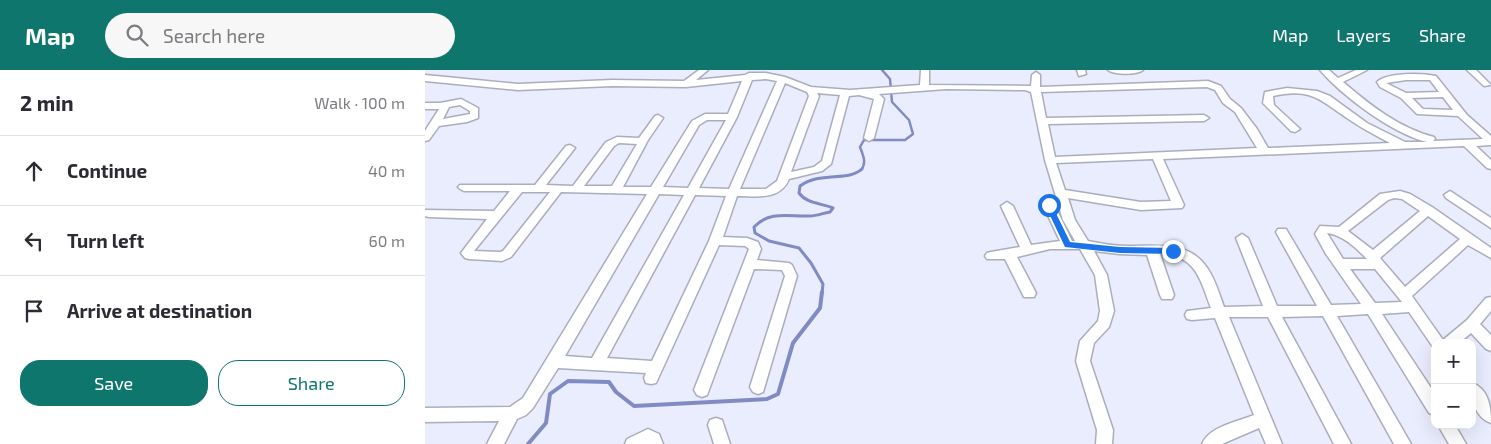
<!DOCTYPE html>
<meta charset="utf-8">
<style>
:root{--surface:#fff;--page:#f7f7f7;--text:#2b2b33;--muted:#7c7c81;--line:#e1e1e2;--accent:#0f766e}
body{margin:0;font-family:"Exo 2",sans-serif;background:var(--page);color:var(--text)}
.controls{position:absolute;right:15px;bottom:15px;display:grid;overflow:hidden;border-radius:10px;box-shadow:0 5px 20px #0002}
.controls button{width:45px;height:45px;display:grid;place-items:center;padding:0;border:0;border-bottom:1px solid var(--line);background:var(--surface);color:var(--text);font:25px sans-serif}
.stop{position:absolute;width:15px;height:15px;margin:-11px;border:4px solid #1a73e8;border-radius:50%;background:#fff}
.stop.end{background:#1a73e8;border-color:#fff;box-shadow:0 1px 5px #0008}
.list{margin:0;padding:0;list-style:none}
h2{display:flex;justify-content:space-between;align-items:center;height:65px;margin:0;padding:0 20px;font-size:21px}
h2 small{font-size:16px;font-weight:400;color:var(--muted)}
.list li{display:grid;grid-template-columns:32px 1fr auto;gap:15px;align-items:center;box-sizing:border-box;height:70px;padding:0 20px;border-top:1px solid var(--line)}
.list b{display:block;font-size:19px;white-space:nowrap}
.list em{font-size:16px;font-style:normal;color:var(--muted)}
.actions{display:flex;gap:10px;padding:15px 20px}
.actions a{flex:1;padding:11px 0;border:1px solid var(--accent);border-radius:20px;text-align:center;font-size:18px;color:var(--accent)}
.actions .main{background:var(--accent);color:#fff}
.icon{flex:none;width:28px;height:28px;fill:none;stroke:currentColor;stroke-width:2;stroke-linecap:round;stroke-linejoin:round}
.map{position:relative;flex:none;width:1066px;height:374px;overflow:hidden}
header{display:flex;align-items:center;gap:30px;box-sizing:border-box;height:70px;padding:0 25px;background:var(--accent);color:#fff}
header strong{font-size:24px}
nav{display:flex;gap:28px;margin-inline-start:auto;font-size:18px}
.search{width:350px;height:45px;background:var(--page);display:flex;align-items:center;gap:12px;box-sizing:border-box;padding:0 18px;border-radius:28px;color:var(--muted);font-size:19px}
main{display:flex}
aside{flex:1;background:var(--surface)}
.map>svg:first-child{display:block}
</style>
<header>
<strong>Map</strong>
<div class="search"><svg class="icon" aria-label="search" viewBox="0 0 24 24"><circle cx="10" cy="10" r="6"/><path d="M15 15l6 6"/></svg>Search here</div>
<nav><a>Map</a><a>Layers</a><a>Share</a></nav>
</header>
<main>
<aside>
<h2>2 min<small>Walk · 100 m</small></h2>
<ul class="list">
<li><svg class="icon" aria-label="ahead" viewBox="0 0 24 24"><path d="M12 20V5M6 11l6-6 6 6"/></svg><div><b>Continue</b></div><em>40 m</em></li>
<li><svg class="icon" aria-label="left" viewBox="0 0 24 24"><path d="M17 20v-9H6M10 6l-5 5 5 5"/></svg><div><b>Turn left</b></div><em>60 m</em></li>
<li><svg class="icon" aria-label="arrive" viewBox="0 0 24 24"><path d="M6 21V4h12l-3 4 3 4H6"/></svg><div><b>Arrive at destination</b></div></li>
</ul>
<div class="actions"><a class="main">Save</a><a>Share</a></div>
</aside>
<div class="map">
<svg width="1066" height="374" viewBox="0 0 1066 374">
<rect width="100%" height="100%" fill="#e9edfd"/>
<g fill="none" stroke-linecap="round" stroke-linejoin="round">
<path stroke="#808bc4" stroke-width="2.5" d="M436,100C442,93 438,85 435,77L439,70H480L488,64L484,50L467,32L465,9L457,0"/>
<path stroke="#808bc4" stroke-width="3" d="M397,223L398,214L386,193L374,178L344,171L330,163L329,157C345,140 365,147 385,146C392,146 398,143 405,142L408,138C396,133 382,134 374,123L375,116C395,101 423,112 437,99"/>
<path stroke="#808bc4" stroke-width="4" d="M103,374L121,353L125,324L143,311L184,312L191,322L209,336L342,329L353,324L368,273L395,238L397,222"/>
<defs>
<g id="minor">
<path d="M274,0H283L271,10L320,5L324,3H341L360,7L386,17L425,20L495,15L496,0H504V15L606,16L607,5L611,2L615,5V17L783,11L796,16L805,29L816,38L832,59L843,78L965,73C952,66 938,59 925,50C896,31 887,17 848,26L849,35L875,59L870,62L866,61L838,33L840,22L862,18L892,21L905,26L942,53L980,72H1002C968,64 917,26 895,0H904L913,8L931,0H942L918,12C945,35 974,58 1009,67L1010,69L1008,71L1058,69L1033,46L992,44L976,28L955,17L952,12C962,2 997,3 1011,6L1042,45L1066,66V75L1051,76L1066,90V99L1062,98L1039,76L738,89L759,135L757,138L716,140L643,128L650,150L663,171C677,174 691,176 705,176C731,176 762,171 780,195C789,206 794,223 799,237L838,236L811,168L817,164L823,168L852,236H892L851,162L853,159H861L906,235L936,234L901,184L890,164L895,156L914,157L955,124L975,121L985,124L1007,137L1066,178V188L1043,175L987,226L1018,270L1042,250L1061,228L1066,227V241L1055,254L1066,265V281L1061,279L1046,263L1034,273H1010V278L1008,277L984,242L957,244L1010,324V345L1004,343L943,244L912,246L986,374H969L898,246L857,247L926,374H909L843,247H804L857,374H841L834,358L797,374H777C785,356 812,352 829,345L790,248L767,250L762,249L760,245L762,241L786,238C775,209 771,185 735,184L749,225L747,229H737L735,225L722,185L694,184L669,181L682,205L689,241L684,257L669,273L665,291L688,360L687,374H671L672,360L651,291L655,271L673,251L675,241L670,205L655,179H625L592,187L611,223L609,227H599L580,189H562L560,186L562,183L566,182L595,177L576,136L582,132L588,136L606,175L635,171L618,135L624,131L628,132L647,171H650L638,150L620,90L606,22L600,20L521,19L454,24L459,29L449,68L444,71L439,68L449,29L434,25L424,26L406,94L397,101L364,109C355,131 331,126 312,126L298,167L322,168L333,172L336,179L332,190L364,193L367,195L372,206L338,322L333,324L328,322L325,317L360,206L357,200L329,199L282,325L277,327L272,325L269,320L324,179L320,176L294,175L231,313L226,314L221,313L219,308L221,303L133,298L108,338L101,345L92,349L79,374H62L74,351L0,352V338L85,337L98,328L222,124L136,122L86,187L77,191L44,189L40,188L36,183L62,149L4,147L0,146V140L69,141L85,121H39L35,119L33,117L35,115H110L141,76L145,75L150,78L121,115L148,116L181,72L192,67L214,68L230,46L233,45L238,48L223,70L198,117H226L267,51L280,44H303L317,11L261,17L187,16L93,20L0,11V5L93,14L187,10L259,11ZM341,9L352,11L304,119L274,118L312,47L327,10ZM981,10H1005L1014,22L981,23L961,13ZM360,13L382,22L384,26L352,111L341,119H315ZM782,17L790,20L798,33L810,42L832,78L630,87L623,54L779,51L784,48L779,45L621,48L616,22ZM392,23L415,25L397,91L389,97L366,102L394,26ZM1018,27L1028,40L998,39L987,28ZM282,50H301L263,118L238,117L274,55ZM194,73L212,74L187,116H159L189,76ZM728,89L746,131L716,132L640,120L631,93ZM97,122H125L78,181L75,182L49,181ZM234,124L259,125L167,288L140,286ZM270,125L301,126L284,171L227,291L182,288ZM969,128L977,129L995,141L948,180L923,161L963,130ZM1003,146L1035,169L980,217L955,188ZM902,163C918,165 931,178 942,189H918ZM925,199H950L977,232L950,233Z"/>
<path d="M652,0H660L661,4L654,6Z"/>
<path d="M683,0H718C712,5 689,5 683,0Z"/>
<path d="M1042,0H1051L1066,15L1059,16Z"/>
<path d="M36,29L53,38V48L42,52L14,56L4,70L0,71V61L14,39H0V33H15ZM35,35L45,41V44L18,49L24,37Z"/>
<path d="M1025,121L1066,148V158L1021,128L1019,125Z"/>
<path d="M1047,313C1064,319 1066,338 1066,353C1049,347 1047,329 1047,313Z"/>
<path d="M291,348L297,350L305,374H289L283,355L285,350Z"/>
<path d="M1013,355H1030L1041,374H1024Z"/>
<path d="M223,359L234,364L238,374H200L202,369Z"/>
</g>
</defs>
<use href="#minor" stroke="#aaadbc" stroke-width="3"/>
<use href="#minor" fill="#fff" fill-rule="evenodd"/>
</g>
<path fill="#1a73e8" d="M621,134L627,135L645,172L695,177L748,178L752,181L748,184L695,183L640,177L620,135Z"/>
</svg>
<div class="controls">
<button>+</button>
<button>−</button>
</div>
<div class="stop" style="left:624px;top:135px"></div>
<div class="stop end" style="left:748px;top:181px"></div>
</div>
</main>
